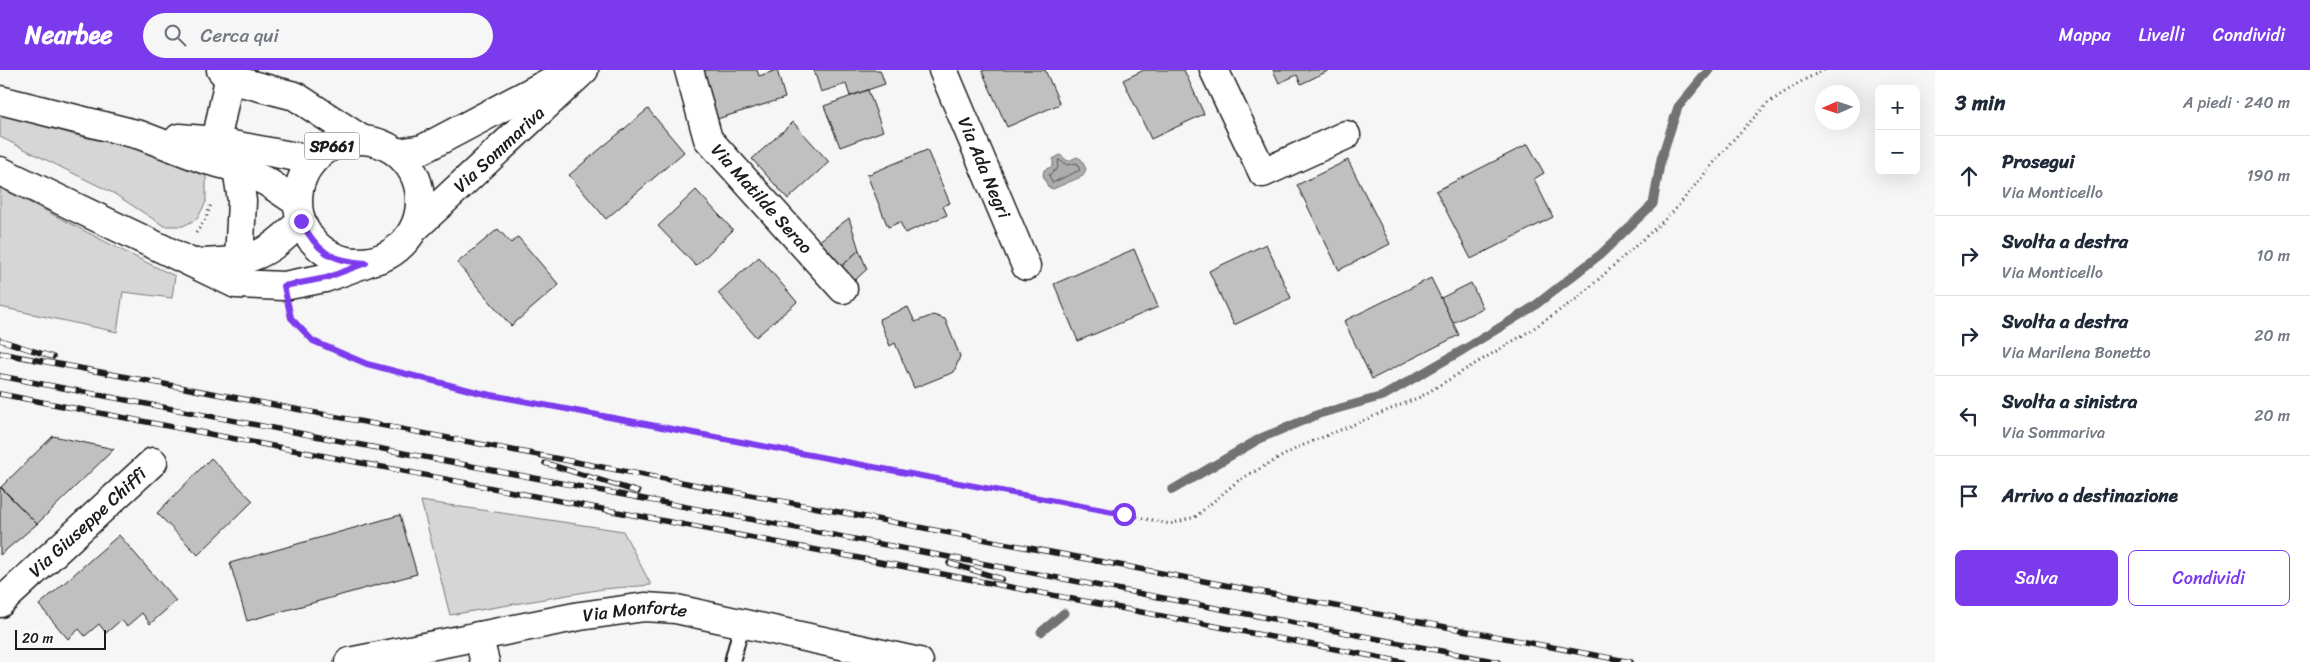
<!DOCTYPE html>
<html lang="it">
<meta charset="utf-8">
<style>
:root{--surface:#fff;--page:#f6f6f7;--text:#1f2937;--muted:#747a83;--line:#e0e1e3;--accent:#7c3aed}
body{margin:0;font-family:Sriracha,sans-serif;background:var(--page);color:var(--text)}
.controls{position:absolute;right:15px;top:15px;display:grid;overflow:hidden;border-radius:8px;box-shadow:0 5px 20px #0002}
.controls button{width:45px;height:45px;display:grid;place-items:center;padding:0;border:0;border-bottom:1px solid var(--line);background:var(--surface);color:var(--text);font:25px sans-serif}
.compass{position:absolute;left:1815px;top:15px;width:45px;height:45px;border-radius:50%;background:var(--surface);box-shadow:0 5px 20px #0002;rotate:267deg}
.scale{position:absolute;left:15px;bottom:12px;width:91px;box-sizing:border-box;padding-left:5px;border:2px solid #1c1c1c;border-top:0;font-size:14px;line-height:18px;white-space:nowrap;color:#1c1c1c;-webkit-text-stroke:4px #fff;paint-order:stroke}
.stop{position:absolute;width:15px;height:15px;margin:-11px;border:4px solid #7c3aed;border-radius:50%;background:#fff}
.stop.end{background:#7c3aed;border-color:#fff;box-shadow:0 1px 5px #0008}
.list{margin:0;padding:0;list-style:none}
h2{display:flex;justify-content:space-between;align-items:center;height:65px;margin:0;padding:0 20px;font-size:21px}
h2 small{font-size:16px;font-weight:400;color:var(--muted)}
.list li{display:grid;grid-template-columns:32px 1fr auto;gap:15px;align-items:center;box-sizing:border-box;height:80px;padding:0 20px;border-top:1px solid var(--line)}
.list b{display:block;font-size:19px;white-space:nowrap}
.list p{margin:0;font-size:16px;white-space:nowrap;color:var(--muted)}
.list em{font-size:16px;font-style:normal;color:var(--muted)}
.actions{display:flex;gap:10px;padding:15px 20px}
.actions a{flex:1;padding:11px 0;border:1px solid var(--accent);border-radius:8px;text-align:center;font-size:18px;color:var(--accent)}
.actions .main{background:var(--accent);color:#fff}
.icon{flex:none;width:28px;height:28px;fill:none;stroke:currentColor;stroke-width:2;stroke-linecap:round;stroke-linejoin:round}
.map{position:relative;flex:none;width:1935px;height:592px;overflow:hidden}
header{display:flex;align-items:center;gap:30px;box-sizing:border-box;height:70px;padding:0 25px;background:var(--accent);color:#fff}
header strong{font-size:24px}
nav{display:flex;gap:28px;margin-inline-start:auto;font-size:18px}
.search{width:350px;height:45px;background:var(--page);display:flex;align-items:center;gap:12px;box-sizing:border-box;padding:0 18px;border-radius:28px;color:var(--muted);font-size:19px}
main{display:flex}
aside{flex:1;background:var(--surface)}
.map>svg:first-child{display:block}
</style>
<header>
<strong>Nearbee</strong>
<div class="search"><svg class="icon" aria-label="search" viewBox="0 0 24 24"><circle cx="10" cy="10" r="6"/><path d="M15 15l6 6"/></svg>Cerca qui</div>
<nav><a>Mappa</a><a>Livelli</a><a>Condividi</a></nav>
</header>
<main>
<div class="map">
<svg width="1935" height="592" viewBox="0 0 1935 592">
<rect width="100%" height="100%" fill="#f6f6f6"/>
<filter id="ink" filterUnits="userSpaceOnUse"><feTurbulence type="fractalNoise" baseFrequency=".02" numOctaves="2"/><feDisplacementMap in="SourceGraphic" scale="10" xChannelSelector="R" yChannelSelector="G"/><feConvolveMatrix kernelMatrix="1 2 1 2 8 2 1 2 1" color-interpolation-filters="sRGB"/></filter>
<g filter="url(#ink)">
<g fill="#d6d6d6" stroke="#797979">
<path d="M0,44L83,67L197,90L206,107V132L197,149L183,156H164L113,123L0,67Z"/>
<path d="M0,118C59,146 116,179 175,206L172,228L123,222L117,262L0,237Z"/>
<path d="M421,431L623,461L651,515L603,519L450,545Z"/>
</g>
<path fill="#acacac" stroke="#727272" d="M1060,85L1068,91L1077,87L1081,89L1086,99L1083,106L1053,119L1048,117L1043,105L1044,100L1053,96V89Z"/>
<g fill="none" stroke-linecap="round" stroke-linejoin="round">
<path stroke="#565656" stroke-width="1" d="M1059,90L1067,95L1077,93L1080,100L1052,113L1049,105L1057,99Z"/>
<g stroke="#727272" stroke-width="9">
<path d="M1172,420L1261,368L1319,344L1383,326L1463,280L1533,237L1601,184L1653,134L1661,89L1678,37L1709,0"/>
<path d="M1041,562L1064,543"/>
</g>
</g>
<g fill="#c0c0c0" stroke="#1c1c1c">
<path d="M703,0H757L759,6L777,0L785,28L717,49Z"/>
<path d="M814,0H880L885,14L850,26L846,14L821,22Z"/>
<path d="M986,0H1045L1060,34L1007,57L982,1Z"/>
<path d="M1144,0H1184L1204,44L1151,69L1123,10Z"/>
<path d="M1273,0H1330L1301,14L1297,5L1279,13Z"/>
<path d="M868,20L883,61L840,77L824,36Z"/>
<path d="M648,39L684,82L606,149L569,105Z"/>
<path d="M793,52L829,92L788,129L752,89Z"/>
<path d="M1528,74L1544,103L1534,109L1553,147L1471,189L1436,121Z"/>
<path d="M927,80L950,133L943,136L947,145L905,163L900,152L888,157L867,105Z"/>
<path d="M1348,90L1390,174L1339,200L1297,115Z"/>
<path d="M696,120L733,160L696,196L658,156Z"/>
<path d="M849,148L859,180L840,198L818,172Z"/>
<path d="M498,159L511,173L518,167L559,215L511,256L457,193Z"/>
<path d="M1266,174L1291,228L1234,255L1209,201Z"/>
<path d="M1134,179L1158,237L1078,271L1054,214Z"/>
<path d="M859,180L867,199L853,212L840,198Z"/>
<path d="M759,187L797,232L756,267L718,223Z"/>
<path d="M1431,208L1459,265L1372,309L1344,251Z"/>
<path d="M1471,213L1483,238L1453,253L1441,228Z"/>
<path d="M908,237L915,252L933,245L945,249L960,286L954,302L914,318L895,273L890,276L879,249Z"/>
<path d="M53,366L114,379L37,454L1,417Z"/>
<path d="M211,388L253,431L198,485L157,443Z"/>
<path d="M0,417L37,454L0,485Z"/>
<path d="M400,445L417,504L247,551L230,493Z"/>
<path d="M119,465L176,531L150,554L142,543L127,556L121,550L106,563L99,554L85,566L79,559L68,569L39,535Z"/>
</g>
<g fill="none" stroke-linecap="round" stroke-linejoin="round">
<defs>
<path id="lane" d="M732,592L742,554"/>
<g id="street">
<path d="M221,0L229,9L295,26L361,69"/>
<path id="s1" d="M689,0L708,69L843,219"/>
<path id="s2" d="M943,0L1026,196"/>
<path d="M1214,0L1263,103L1346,65"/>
<path d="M216,72L229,9"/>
<path d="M237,98L242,131L239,191"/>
<path d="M0,101L236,214L284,216L325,208L366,193"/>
<path d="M196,193C250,191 262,190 301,151"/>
<path id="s3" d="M0,533L153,392"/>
<path d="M478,566L485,592"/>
<path id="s4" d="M349,592L580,546L645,537L676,539L919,592"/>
</g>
<g id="primary">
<path d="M0,30L140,65L203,89L237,98L267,112L297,132"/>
<path d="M179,68L205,70L313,90"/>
<circle cx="359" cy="131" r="61"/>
<path d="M398,83L423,79L563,5"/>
<path id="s5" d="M415,158L584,0"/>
</g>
</defs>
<use href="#lane" stroke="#1c1c1c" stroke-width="18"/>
<use href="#street" stroke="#1c1c1c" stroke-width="31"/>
<use href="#primary" stroke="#1c1c1c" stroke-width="31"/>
<g stroke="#1c1c1c" stroke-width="3" stroke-dasharray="1 4" stroke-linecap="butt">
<path d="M196,163L206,148L211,134"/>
<path d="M290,244L291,248L313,271L367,294L481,323L1124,444L1170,454L1195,447L1239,410L1299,377L1420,327L1528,262L1579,227L1672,143L1731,72L1768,33L1802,11L1824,0"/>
</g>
<use href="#lane" stroke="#fff" stroke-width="14"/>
<use href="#street" stroke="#fff" stroke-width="28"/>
<use href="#primary" stroke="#fff" stroke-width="28"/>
<defs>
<g id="rail">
<path d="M0,270L53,287"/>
<path d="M0,283L1631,592"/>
<path d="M0,306L1499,592"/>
<path d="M0,324L1403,592"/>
<path d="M545,393L638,422"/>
<path d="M949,493L1002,509"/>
</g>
</defs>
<use href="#rail" stroke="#1c1c1c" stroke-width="5.5"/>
<use href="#rail" stroke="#fff" stroke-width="4" stroke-dasharray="11" stroke-linecap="butt"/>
</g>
</g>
<g fill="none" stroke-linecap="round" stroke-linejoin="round" filter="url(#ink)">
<path stroke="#7c3aed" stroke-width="6" d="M301,151C317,182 331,191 366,193L326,208L284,216L291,248L313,271L367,294L481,323L1124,444"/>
</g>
<g text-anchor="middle" stroke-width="4.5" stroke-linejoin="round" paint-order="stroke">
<rect fill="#fff" stroke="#606060" stroke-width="1" x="304.5" y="62.5" width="55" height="27" rx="4"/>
<g font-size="16" font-weight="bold" fill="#1c1c1c">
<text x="332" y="82">SP661</text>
</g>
<g font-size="18" fill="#1c1c1c" stroke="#fff">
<text dy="6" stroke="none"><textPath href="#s5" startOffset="115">Via Sommariva</textPath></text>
<text dy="6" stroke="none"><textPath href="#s2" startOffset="106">Via Ada Negri</textPath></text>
<text dy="6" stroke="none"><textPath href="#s1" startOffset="152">Via Matilde Serao</textPath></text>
<text dy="6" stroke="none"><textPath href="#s3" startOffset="119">Via Giuseppe Chiffi</textPath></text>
<text dy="6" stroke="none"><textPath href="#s4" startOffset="291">Via Monforte</textPath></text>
</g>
</g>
</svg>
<div class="controls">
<button>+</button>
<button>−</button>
</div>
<svg class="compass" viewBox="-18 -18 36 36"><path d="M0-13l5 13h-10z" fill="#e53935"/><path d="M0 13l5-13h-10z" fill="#747a83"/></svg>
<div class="scale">20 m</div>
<div class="stop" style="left:1124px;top:444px"></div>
<div class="stop end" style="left:301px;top:151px"></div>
</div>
<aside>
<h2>3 min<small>A piedi · 240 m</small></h2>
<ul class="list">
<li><svg class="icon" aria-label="ahead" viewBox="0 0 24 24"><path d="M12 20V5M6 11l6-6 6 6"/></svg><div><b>Prosegui</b><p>Via Monticello</p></div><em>190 m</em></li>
<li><svg class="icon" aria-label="right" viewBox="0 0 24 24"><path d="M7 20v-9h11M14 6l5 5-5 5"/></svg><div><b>Svolta a destra</b><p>Via Monticello</p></div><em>10 m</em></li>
<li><svg class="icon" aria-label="right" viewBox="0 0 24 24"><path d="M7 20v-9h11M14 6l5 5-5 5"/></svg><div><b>Svolta a destra</b><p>Via Marilena Bonetto</p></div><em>20 m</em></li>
<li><svg class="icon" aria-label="left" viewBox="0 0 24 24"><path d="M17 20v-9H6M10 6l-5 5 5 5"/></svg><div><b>Svolta a sinistra</b><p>Via Sommariva</p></div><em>20 m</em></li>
<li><svg class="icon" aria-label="arrive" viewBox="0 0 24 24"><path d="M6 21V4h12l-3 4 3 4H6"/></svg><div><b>Arrivo a destinazione</b></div></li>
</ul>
<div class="actions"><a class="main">Salva</a><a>Condividi</a></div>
</aside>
</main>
